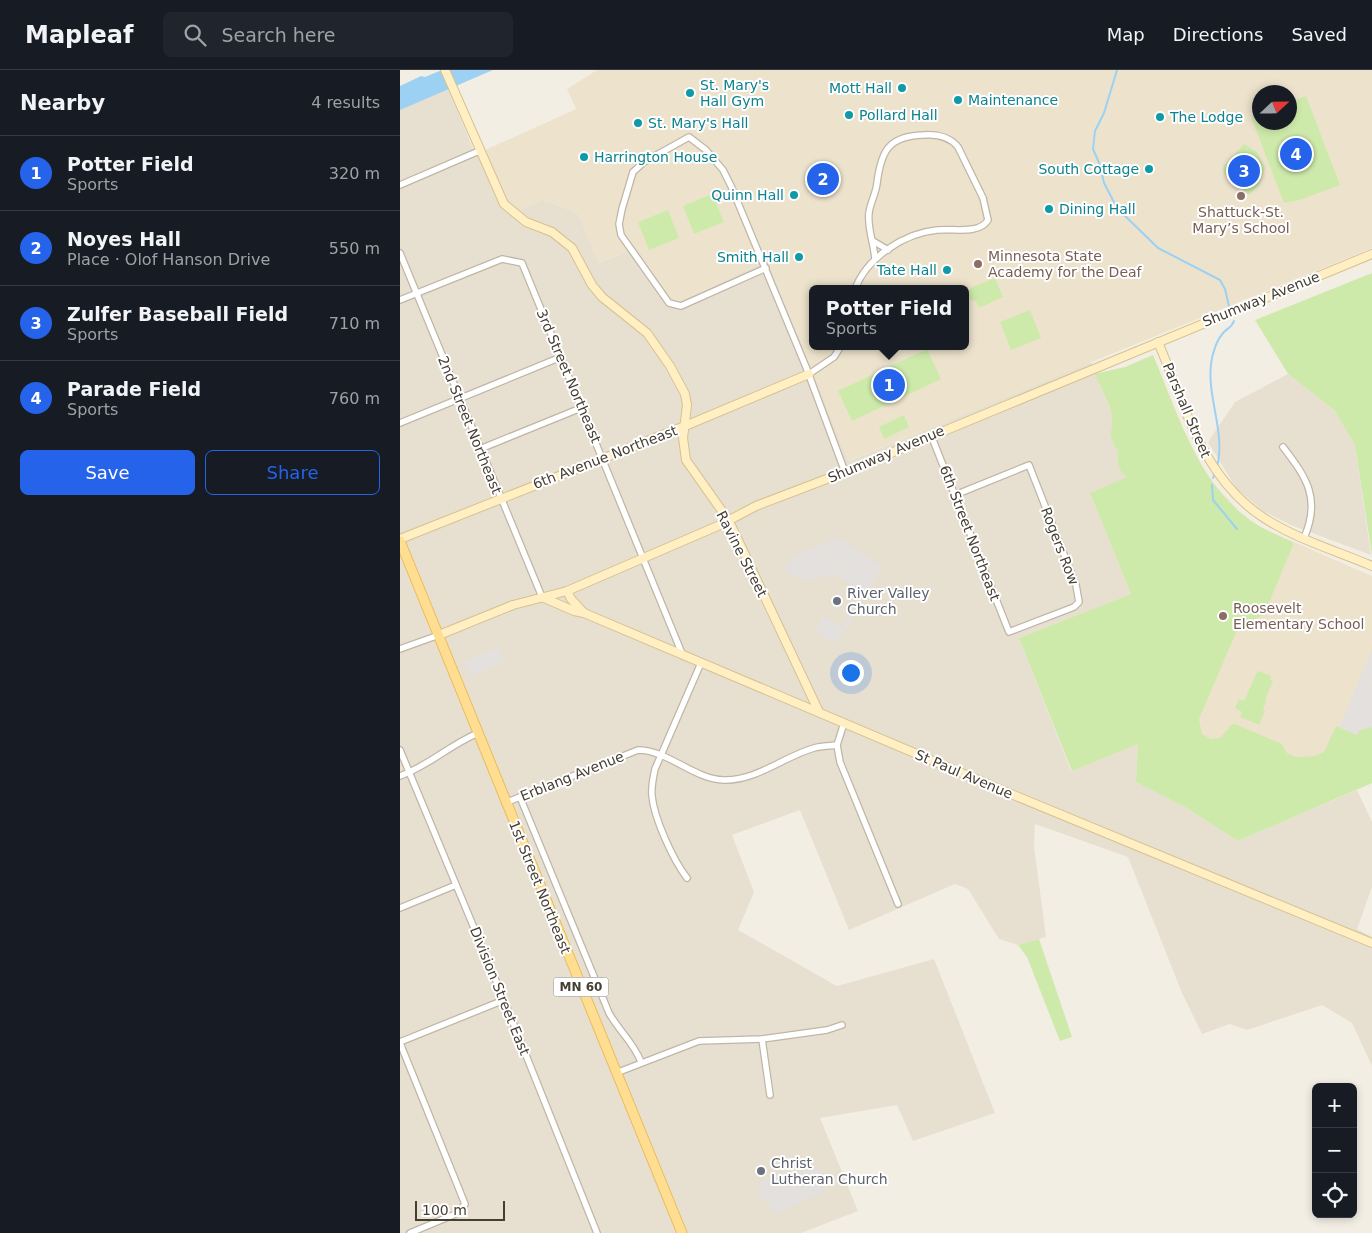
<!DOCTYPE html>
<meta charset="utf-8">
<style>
:root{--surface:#171b24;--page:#20242c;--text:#f1f3f6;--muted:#9ea1a6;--line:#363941;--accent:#2563eb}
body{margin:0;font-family:"DejaVu Sans",sans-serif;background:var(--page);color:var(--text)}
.controls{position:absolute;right:15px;bottom:15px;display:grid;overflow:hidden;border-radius:8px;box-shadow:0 2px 8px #0003}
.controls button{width:45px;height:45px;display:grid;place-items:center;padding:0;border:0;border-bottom:1px solid var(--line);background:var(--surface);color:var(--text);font:25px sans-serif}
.compass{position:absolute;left:852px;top:15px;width:45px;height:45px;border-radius:50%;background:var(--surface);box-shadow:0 2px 8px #0003;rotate:68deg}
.scale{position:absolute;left:15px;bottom:12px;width:90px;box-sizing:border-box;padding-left:5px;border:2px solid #453e33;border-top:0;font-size:14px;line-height:18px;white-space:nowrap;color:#453e33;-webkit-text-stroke:4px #fff;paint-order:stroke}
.you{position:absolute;left:450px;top:602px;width:18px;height:18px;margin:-12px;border:4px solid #fff;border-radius:50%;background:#1a73e8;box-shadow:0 0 0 8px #1a73e833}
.badge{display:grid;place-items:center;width:32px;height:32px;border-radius:50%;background:var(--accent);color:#fff;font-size:16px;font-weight:700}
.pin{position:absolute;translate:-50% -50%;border:2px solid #fff;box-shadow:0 1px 5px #0006}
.popup{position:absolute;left:409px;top:215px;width:160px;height:65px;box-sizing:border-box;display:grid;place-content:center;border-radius:8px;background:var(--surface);filter:drop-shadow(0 1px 4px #0005);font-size:16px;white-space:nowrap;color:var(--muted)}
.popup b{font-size:19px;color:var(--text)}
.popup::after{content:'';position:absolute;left:50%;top:100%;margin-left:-10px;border:10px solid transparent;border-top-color:var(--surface)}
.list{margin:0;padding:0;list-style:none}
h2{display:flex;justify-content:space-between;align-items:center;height:65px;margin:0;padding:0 20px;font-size:21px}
h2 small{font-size:16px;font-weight:400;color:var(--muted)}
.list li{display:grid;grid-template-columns:32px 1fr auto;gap:15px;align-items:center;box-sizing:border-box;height:75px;padding:0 20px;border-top:1px solid var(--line)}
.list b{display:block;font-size:19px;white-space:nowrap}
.list p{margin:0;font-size:16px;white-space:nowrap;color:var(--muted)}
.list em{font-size:16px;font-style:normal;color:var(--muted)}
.actions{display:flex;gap:10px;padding:15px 20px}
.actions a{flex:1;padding:11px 0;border:1px solid var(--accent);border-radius:8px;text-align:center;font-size:18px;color:var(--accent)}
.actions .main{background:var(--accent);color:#fff}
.icon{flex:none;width:28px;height:28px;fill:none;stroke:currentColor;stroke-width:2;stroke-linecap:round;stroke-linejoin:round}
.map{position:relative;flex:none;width:972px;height:1163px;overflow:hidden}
header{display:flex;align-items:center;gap:30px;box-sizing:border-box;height:70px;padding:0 25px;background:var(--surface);border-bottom:1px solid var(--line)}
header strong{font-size:24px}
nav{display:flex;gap:28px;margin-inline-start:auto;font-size:18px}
.search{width:350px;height:45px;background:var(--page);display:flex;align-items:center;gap:12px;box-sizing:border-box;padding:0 18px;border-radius:8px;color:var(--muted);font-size:19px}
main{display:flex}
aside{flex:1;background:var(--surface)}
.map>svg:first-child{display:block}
</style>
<header>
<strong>Mapleaf</strong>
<div class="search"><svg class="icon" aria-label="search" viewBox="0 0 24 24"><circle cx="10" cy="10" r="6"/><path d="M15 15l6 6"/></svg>Search here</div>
<nav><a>Map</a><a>Directions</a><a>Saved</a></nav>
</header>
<main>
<aside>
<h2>Nearby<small>4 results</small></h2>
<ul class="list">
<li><span class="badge">1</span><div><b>Potter Field</b><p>Sports</p></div><em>320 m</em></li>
<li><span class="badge">2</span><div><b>Noyes Hall</b><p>Place · Olof Hanson Drive</p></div><em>550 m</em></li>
<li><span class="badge">3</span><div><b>Zulfer Baseball Field</b><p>Sports</p></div><em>710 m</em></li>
<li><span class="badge">4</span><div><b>Parade Field</b><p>Sports</p></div><em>760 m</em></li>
</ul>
<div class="actions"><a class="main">Save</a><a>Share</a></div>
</aside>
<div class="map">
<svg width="972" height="1163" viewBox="0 0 972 1163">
<rect width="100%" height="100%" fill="#f3eee4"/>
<g fill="#e7e0d1">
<path d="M47,16L73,79L85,80L104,125L144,130L178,143L199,193L231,180L278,232L368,190L449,391L691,292L736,404L690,423L731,524L619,568L671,701L738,674L736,712L785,737L838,771L957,720L972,752V817L957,859L972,867V996L952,953L922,935L847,960L830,954L802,964L782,923L728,787L635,754L634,776L646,867L618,875L599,869L568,819L555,814L449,860L400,740L332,765L354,822L338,860L437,916L534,889L595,1043L513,1071L497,1035L420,1048L458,1141L401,1163H0V35Z"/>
<path d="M888,304L934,340L955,375L971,485L891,455L863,441L836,418L808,372L835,332Z"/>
</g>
<g fill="#ede3cd" fill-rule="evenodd">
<path d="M197,0H972V178L448,391L368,190L278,232L269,233L231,180L199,193L178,143L144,130L120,140L104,125L85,80L176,39L167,19ZM859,22H889V52H859ZM413,219H565V276H413Z"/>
<path d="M753,285L784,360L802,396L815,415L841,443L860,457L972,506V713L838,771L785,737L736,712L738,674L672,701L619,568L731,524L690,423L736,404L695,304L725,297Z"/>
</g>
<g fill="#ceeaaa">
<path d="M906,26L940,115L900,130L884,133L851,47L859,44V52H889L890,32Z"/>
<path d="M844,74L857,82L865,98L859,115L849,125L824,104L823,97Z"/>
<path d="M312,124L324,152L294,164L283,136Z"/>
<path d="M268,140L279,168L249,180L238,152Z"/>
<path d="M972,203V486L955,375L934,340L888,304L855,250Z"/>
<path d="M595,208L603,227L579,238L576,231L570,230L568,223L571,218Z"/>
<path d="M630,240L641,268L611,280L600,252Z"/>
<path d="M527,279L541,309L452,351L438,321Z"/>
<path d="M753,285C776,340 795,405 842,444C857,457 875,464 892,472L893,475L864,545L845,553L837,560L799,649L802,664L811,669L820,668L831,655L835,654L882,674L887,683L895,687L914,686L924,682L936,656L957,665L960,660L972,657V713L838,771L785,737L736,712L738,674L672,701L619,568L731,524L690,423L727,407C717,400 717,391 718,380C705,363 714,362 712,346C711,335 699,315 695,304L725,297Z"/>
<path d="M504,345L509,357L484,369L479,357Z"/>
<path d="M859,601L871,606L870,609L873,611L865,630L866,631L863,640L865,641L859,655L840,647L842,642L835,638L839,629L844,631L857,602Z"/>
<path d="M639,869L672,967L660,971L627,887L618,875Z"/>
</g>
<g fill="#e3e0dd">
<path d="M439,467L483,497L445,561L435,573L416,562L422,545L442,557L462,523L435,504L414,509H399L384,501L395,485Z"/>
<path d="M98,577L104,591L70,607L64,592Z"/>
<path d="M972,580V657L960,660L957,665L939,657Z"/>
<path d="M418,1096L426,1116L421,1119L422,1124L373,1144L368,1130L362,1133L357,1120L362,1117L360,1112L387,1101L390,1107Z"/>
</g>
<path fill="#9cd1f4" d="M42,0H93L0,40V16L21,6L25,7Z"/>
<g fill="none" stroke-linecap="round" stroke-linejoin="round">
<g stroke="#9cd1f4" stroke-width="2">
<path d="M717,0L704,43L695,61L693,79L700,95L704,113L717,138L758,178L820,210L825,219L829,236"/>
<path d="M817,397C826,364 807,328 811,294C812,284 817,269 824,262C828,258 832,257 834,251"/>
<path d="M813,408L814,405"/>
<path d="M812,415L813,430L837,459"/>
</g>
<defs>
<g id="street">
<path d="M0,115L79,81"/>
<path d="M473,171L488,180"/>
<path d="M0,183L142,527"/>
<path d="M366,198L281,236L269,233L221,165L219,154L222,139L233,102L244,92L289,67L306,80L323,100L331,116L406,297L445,402"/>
<path d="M455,219C467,187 505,163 537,160C553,158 579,165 588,150L583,128L558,77C550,67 536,64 523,65C488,66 481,82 477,113C476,124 470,133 469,143C467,157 474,174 475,189"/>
<path d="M0,230L102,189L122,193L283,586"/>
<path d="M409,304L434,287L441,276"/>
<path d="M0,353L161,287"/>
<path d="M531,365L609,562L674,537L679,532L676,515L629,395L555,425"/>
<path d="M883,377C907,408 921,429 904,468"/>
<path d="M80,379L181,338"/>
<path d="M0,579L39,565"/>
<path d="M444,653L437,675L440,692L498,834"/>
<path d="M0,680L104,930L197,1163"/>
<path d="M0,706C30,695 48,676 78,663"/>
<path d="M120,727L209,943C219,961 234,973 241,992"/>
<path d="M105,733L238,680C268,680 293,709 324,710C356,711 385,686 414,678C421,676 430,676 437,675"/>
<path d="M287,808C273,790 254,748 252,726C251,717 253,708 255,699L301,593"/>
<path d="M0,838L56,815"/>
<path d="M362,969L370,1025"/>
<path d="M0,972L104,930"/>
<path d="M0,973L65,1134L58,1143L10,1163"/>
<path d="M216,1003L299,971L362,969L427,960L442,955"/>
</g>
<g id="secondary">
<path d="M45,0L104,134L126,152L152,162L172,178L192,215L202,227L247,263L270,296L285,324L287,335L283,368L286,390L329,451L419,642"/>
<path d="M758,272C785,335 802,408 864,448C896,469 937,481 972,496"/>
<path d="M0,469L285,356L409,304"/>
<path d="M167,521L171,529L184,543L616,726L972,873"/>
<path d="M142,527L174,541L184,543"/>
<path d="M39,565L113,535L167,521L320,455L356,436L445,402L972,184"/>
</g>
<path id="primary" d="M0,471L282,1163"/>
</defs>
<use href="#street" stroke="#bfb6a6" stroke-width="8"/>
<use href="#secondary" stroke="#d5c291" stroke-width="10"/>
<use href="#primary" stroke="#eabc5b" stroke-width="11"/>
<use href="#street" stroke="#fff" stroke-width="5.5"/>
<use href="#secondary" stroke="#ffefc2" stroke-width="8"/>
<use href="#primary" stroke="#ffde91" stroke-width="9"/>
</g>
<g fill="#0f9aa8" stroke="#fff" stroke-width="2">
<circle cx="502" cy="18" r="5"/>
<circle cx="290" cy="23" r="5"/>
<circle cx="558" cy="30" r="5"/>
<circle cx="449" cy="45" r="5"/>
<circle cx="760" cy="47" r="5"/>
<circle cx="238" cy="53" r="5"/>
<circle cx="184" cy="87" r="5"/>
<circle cx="749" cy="99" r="5"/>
<circle cx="394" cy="125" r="5"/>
<circle cx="649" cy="139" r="5"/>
<circle cx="399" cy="187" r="5"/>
<circle cx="547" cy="200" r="5"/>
</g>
<g fill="#8d6e63" stroke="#fff" stroke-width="2">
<circle cx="841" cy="126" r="5"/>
<circle cx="578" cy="194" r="5"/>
<circle cx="823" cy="546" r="5"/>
</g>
<g fill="#6b7280" stroke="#fff" stroke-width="2">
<circle cx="437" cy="531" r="5"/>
<circle cx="361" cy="1101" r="5"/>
</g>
<g text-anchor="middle" stroke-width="4" stroke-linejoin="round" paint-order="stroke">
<rect fill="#fff" stroke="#7d7870" stroke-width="1" x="153.5" y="907.5" width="55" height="19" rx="4"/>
<g font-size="12" font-weight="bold" fill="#453e33">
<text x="181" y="921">MN 60</text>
</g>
<g font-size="14" fill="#0d838f" stroke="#fff" text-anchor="start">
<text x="300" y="20">St. Mary's<tspan x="300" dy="16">Hall Gym</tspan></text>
<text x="492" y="23" text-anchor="end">Mott Hall</text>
<text x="568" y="35">Maintenance</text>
<text x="459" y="50">Pollard Hall</text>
<text x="770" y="52">The Lodge</text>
<text x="248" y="58">St. Mary's Hall</text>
<text x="194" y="92">Harrington House</text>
<text x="739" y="104" text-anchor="end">South Cottage</text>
<text x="384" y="130" text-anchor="end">Quinn Hall</text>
<text x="659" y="144">Dining Hall</text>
<text x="389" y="192" text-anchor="end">Smith Hall</text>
<text x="537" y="205" text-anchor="end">Tate Hall</text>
</g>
<g font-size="14" fill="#785e54" stroke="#fff" text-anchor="start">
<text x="841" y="147" text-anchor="middle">Shattuck-St.<tspan x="841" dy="16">Mary’s School</tspan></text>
<text x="588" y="191">Minnesota State<tspan x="588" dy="16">Academy for the Deaf</tspan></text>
<text x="833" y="543">Roosevelt<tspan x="833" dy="16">Elementary School</tspan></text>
</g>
<g font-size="14" fill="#453e33" stroke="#fff">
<text transform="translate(861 229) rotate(-22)" y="5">Shumway Avenue</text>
<text transform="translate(169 306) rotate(67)" y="5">3rd Street Northeast</text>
<text transform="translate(787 340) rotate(67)" y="5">Parshall Street</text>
<text transform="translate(70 355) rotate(68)" y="5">2nd Street Northeast</text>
<text transform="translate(486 384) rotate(-23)" y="5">Shumway Avenue</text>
<text transform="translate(205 387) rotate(-21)" y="5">6th Avenue Northeast</text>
<text transform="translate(570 463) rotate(69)" y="5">6th Street Northeast</text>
<text transform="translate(660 476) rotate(69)" y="5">Rogers Row</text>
<text transform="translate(342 484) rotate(63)" y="5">Ravine Street</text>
<text transform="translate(564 704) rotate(23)" y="5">St Paul Avenue</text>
<text transform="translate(172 706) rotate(-22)" y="5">Erblang Avenue</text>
<text transform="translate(140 817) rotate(68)" y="5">1st Street Northeast</text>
<text transform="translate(100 921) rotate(68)" y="5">Division Street East</text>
</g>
<g font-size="14" fill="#5b616d" stroke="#fff" text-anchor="start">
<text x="447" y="528">River Valley<tspan x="447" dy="16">Church</tspan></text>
<text x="371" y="1098">Christ<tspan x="371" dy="16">Lutheran Church</tspan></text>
</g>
</g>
</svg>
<div class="controls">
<button>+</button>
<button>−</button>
<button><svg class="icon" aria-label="locate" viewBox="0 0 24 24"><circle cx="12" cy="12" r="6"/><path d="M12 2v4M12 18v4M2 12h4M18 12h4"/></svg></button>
</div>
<svg class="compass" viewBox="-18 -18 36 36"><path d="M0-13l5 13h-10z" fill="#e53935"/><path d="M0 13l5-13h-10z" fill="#9ea1a6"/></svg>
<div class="scale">100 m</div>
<div class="you"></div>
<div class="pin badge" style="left:489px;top:315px">1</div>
<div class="popup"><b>Potter Field</b>Sports</div>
<div class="pin badge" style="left:423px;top:109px">2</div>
<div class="pin badge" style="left:844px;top:101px">3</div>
<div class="pin badge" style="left:896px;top:84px">4</div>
</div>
</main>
